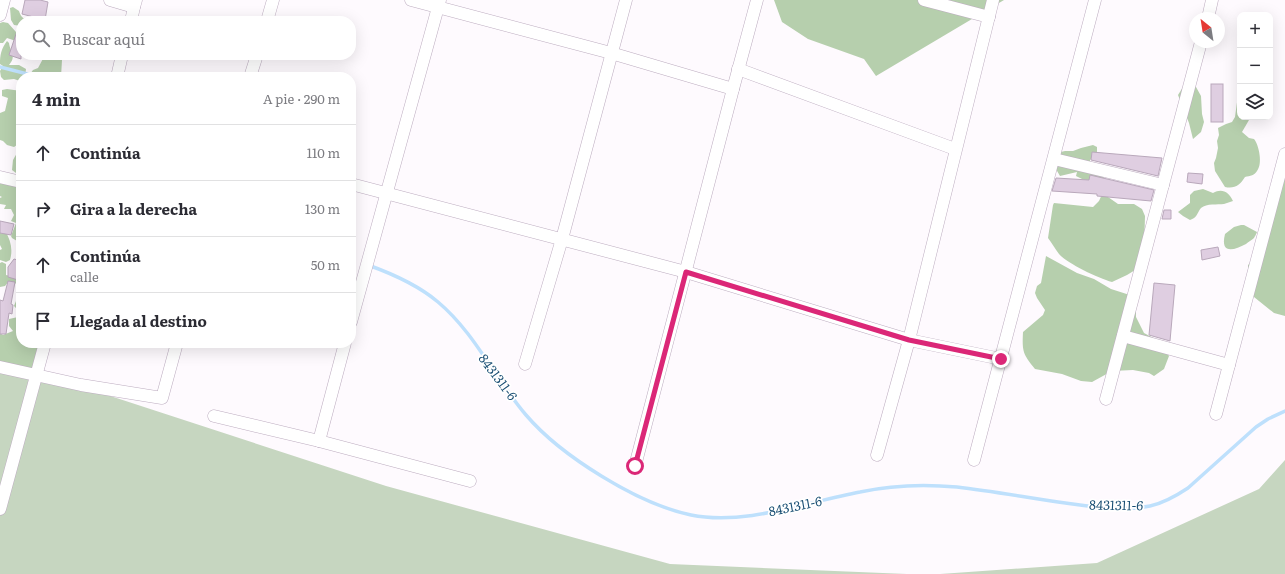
<!DOCTYPE html>
<html lang="es">
<meta charset="utf-8">
<style>
:root{--surface:#fff;--page:#f2f2f3;--text:#2b2b33;--muted:#7c7c81;--line:#e1e1e2}
body{margin:0;font-family:Literata,serif;background:var(--page);color:var(--text)}
.controls{position:absolute;right:12px;top:12px;display:grid;overflow:hidden;border-radius:8px;box-shadow:0 4px 16px #0002}
.controls button{width:36px;height:36px;display:grid;place-items:center;padding:0;border:0;border-bottom:1px solid var(--line);background:var(--surface);color:var(--text);font:20px sans-serif}
.compass{position:absolute;left:1189px;top:12px;width:36px;height:36px;border-radius:50%;background:var(--surface);box-shadow:0 4px 16px #0002;rotate:330deg}
.stop{position:absolute;width:12px;height:12px;margin:-9px;border:3px solid #db2777;border-radius:50%;background:#fff}
.stop.end{background:#db2777;border-color:#fff;box-shadow:0 1px 4px #0008}
.list{margin:0;padding:0;list-style:none}
h2{display:flex;justify-content:space-between;align-items:center;height:52px;margin:0;padding:0 16px;font-size:17px}
h2 small{font-size:13px;font-weight:400;color:var(--muted)}
.list li{display:grid;grid-template-columns:26px 1fr auto;gap:12px;align-items:center;box-sizing:border-box;height:56px;padding:0 16px;border-top:1px solid var(--line)}
.list b{display:block;font-size:15px;white-space:nowrap}
.list p{margin:0;font-size:13px;white-space:nowrap;color:var(--muted)}
.list em{font-size:13px;font-style:normal;color:var(--muted)}
.icon{flex:none;width:22px;height:22px;fill:none;stroke:currentColor;stroke-width:2;stroke-linecap:round;stroke-linejoin:round}
.map{position:relative;flex:none;width:1285px;height:574px;overflow:hidden}
.search{position:absolute;background:var(--surface);box-shadow:0 4px 16px #0002;left:16px;top:16px;width:340px;height:44px;display:flex;align-items:center;gap:10px;box-sizing:border-box;padding:0 14px;border-radius:16px;color:var(--muted);font-size:15px}
.panel{position:absolute;background:var(--surface);box-shadow:0 4px 16px #0002;left:16px;top:72px;width:340px;height:276px;border-radius:16px}
.map>svg:first-child{display:block}
</style>
<div class="map">
<svg width="1285" height="574" viewBox="0 0 1285 574">
<rect width="100%" height="100%" fill="#fefafe"/>
<g fill="#c6d6c0">
<path d="M0,360L386,486L670,564L907,574H0Z"/>
<path d="M1285,460V574H940L1097,563L1259,489Z"/>
</g>
<g fill="#b6cfad">
<path d="M774,0H1004L876,76L864,59L808,39L782,22Z"/>
<path d="M13,7L19,11C21,18 24,19 31,21H21V26L14,25L11,20L10,8Z"/>
<path d="M3,22L8,23L16,32H21L16,41L7,38L3,43H0V23Z"/>
<path d="M7,41L9,43C10,52 17,56 9,65H19L26,69L25,77H21L20,81L14,79L4,80L1,77L0,71L3,66L0,64C0,55 1,49 7,41Z"/>
<path d="M45,55H61L62,60L61,77H28L33,70L38,68Z"/>
<path d="M1191,85L1196,87L1201,96L1202,114L1204,122L1201,132L1193,139L1189,123L1178,95L1183,87Z"/>
<path d="M7,89L21,91V142L14,147L7,145L3,141L0,140V113L5,111L8,98L2,96V90Z"/>
<path d="M1238,95H1240V117H1253L1249,120L1242,132L1249,138L1254,139C1259,145 1263,164 1257,171C1255,175 1250,176 1245,177C1240,185 1235,189 1225,187L1215,171L1214,163L1216,158L1218,148L1217,141L1219,135L1218,128L1226,124L1232,122L1235,117Z"/>
<path d="M1093,145L1097,147V154C1093,156 1089,159 1090,164L1103,174L1108,197L1118,204H1134L1142,209L1145,216L1144,251L1140,267L1127,275L1112,282C1098,278 1068,264 1059,254C1055,249 1052,243 1048,238L1053,205L1054,203L1093,207L1099,201L1104,190L1076,176L1077,172L1060,176L1053,164L1056,153L1065,151H1073L1081,148Z"/>
<path d="M21,146V176H20L12,170L13,160Z"/>
<path d="M1285,158V316L1274,313L1254,297L1248,277V265L1253,260Z"/>
<path d="M0,182L21,185V248L19,249L20,245L18,240L17,241L12,238L11,236L16,223L11,221L14,215L11,209H4L6,205L0,204V198L2,197L0,196Z"/>
<path d="M1203,189L1213,193C1222,188 1229,192 1233,201C1230,202 1227,203 1224,204C1217,205 1207,203 1201,208C1197,213 1197,218 1190,220L1183,216L1178,212L1190,203V195L1194,191Z"/>
<path d="M1241,225H1244L1257,232C1257,233 1254,238 1254,238C1252,240 1248,242 1246,244C1233,251 1220,254 1225,234L1234,227Z"/>
<path d="M0,231H5C11,240 13,250 10,260L6,262L0,260V250L2,249L0,245Z"/>
<path d="M1046,256L1077,273L1094,279L1111,289L1136,297V317L1144,333L1159,341L1169,356L1164,369L1154,376L1149,373L1133,370L1112,371L1092,382L1081,381L1062,374L1035,369C1023,354 1022,352 1023,332L1043,315L1045,310L1037,298L1035,293L1037,286L1041,283Z"/>
<path d="M2,262L6,264V275L15,277L19,282L17,284L9,281L5,286L0,287V263Z"/>
<path d="M16,301H21V343H41L39,370L0,367V333L3,335L13,331L9,326V319L18,317L19,311L14,306Z"/>
</g>
<g fill="none" stroke-linecap="round" stroke-linejoin="round">
<g stroke="#bee0fc" stroke-width="3.5">
<path d="M0,67L39,77"/>
<path d="M368,265C393,274 418,285 438,302C475,333 495,379 526,415C561,456 638,504 691,515C745,526 806,502 860,492C892,485 924,484 957,487C991,491 1024,497 1058,502C1087,506 1121,512 1150,506C1164,503 1176,496 1188,488L1256,427L1268,419L1285,411"/>
</g>
</g>
<g fill="#dfcee1" stroke="#b9a8bb">
<path d="M25,0H40L48,2L45,20L22,14Z"/>
<path d="M19,25H21V59L9,55Z"/>
<rect x="1211" y="84" width="12" height="38"/>
<path d="M1092,152L1162,158L1158,176L1091,160Z"/>
<path d="M1188,173L1203,174L1202,184L1187,182Z"/>
<path d="M1090,175L1154,190L1151,201L1097,196V194L1052,191L1056,178L1089,180Z"/>
<path d="M1164,210H1171V219H1162Z"/>
<path d="M0,221L14,224L11,235L0,233Z"/>
<path d="M1218,247L1220,256L1202,260L1201,250Z"/>
<path d="M14,259L21,261L18,280L8,277V267Z"/>
<path d="M8,281L15,282L11,304L13,305L12,314L9,313L6,334H0V300L3,301Z"/>
<path d="M1154,283L1175,285L1170,341L1149,335Z"/>
</g>
<g fill="none" stroke-linecap="round" stroke-linejoin="round">
<defs>
<g id="street">
<path d="M110,0L134,7L136,0"/>
<path d="M411,0L611,53L733,89"/>
<path d="M924,0L989,17"/>
<path d="M0,15L4,0"/>
<path d="M1208,18L1212,0"/>
<path d="M131,21L134,7"/>
<path d="M267,21L273,0"/>
<path d="M738,69L955,149"/>
<path d="M117,77L122,55"/>
<path d="M250,77L257,55"/>
<path d="M1054,159L1163,185"/>
<path d="M0,177L21,182"/>
<path d="M351,184L686,272L909,340L1001,359"/>
<path d="M351,322L440,0"/>
<path d="M1123,336L1229,365"/>
<path d="M525,364L562,239L626,0"/>
<path d="M0,367L81,385L162,398L177,343"/>
<path d="M1106,399L1201,42"/>
<path d="M1216,414L1285,154"/>
<path d="M214,416L319,441L470,481"/>
<path d="M319,441L345,343"/>
<path d="M877,455L909,340L993,0"/>
<path d="M974,460L1095,0"/>
<path d="M635,466L733,89L757,0"/>
<path d="M0,509L45,343"/>
</g>
</defs>
<use href="#street" stroke="#bdadc0" stroke-width="13"/>
<use href="#street" stroke="#fff" stroke-width="12"/>
</g>
<g fill="none" stroke-linecap="round" stroke-linejoin="round">
<path stroke="#db2777" stroke-width="5" d="M635,466L686,272L909,340L1001,359"/>
</g>
<g text-anchor="middle" stroke-width="3.5" stroke-linejoin="round" paint-order="stroke">
<g font-size="13" font-style="italic" fill="#1a4f74" stroke="#fff">
<text transform="translate(498 377) rotate(53)" y="5">8431311-6</text>
<text transform="translate(1116 505) rotate(1)" y="5">8431311-6</text>
<text transform="translate(795 506) rotate(-12)" y="5">8431311-6</text>
</g>
</g>
</svg>
<div class="controls">
<button>+</button>
<button>−</button>
<button><svg class="icon" aria-label="layers" viewBox="0 0 24 24"><path d="M12 4l9 5-9 5-9-5zM3 14l9 5 9-5"/></svg></button>
</div>
<svg class="compass" viewBox="-18 -18 36 36"><path d="M0-13l5 13h-10z" fill="#e53935"/><path d="M0 13l5-13h-10z" fill="#7c7c81"/></svg>
<div class="stop" style="left:635px;top:466px"></div>
<div class="stop end" style="left:1001px;top:359px"></div>
<div class="search"><svg class="icon" aria-label="search" viewBox="0 0 24 24"><circle cx="10" cy="10" r="6"/><path d="M15 15l6 6"/></svg>Buscar aquí</div>
<section class="panel">
<h2>4 min<small>A pie · 290 m</small></h2>
<ul class="list">
<li><svg class="icon" aria-label="ahead" viewBox="0 0 24 24"><path d="M12 20V5M6 11l6-6 6 6"/></svg><div><b>Continúa</b></div><em>110 m</em></li>
<li><svg class="icon" aria-label="right" viewBox="0 0 24 24"><path d="M7 20v-9h11M14 6l5 5-5 5"/></svg><div><b>Gira a la derecha</b></div><em>130 m</em></li>
<li><svg class="icon" aria-label="ahead" viewBox="0 0 24 24"><path d="M12 20V5M6 11l6-6 6 6"/></svg><div><b>Continúa</b><p>calle</p></div><em>50 m</em></li>
<li><svg class="icon" aria-label="arrive" viewBox="0 0 24 24"><path d="M6 21V4h12l-3 4 3 4H6"/></svg><div><b>Llegada al destino</b></div></li>
</ul>
</section>
</div>
